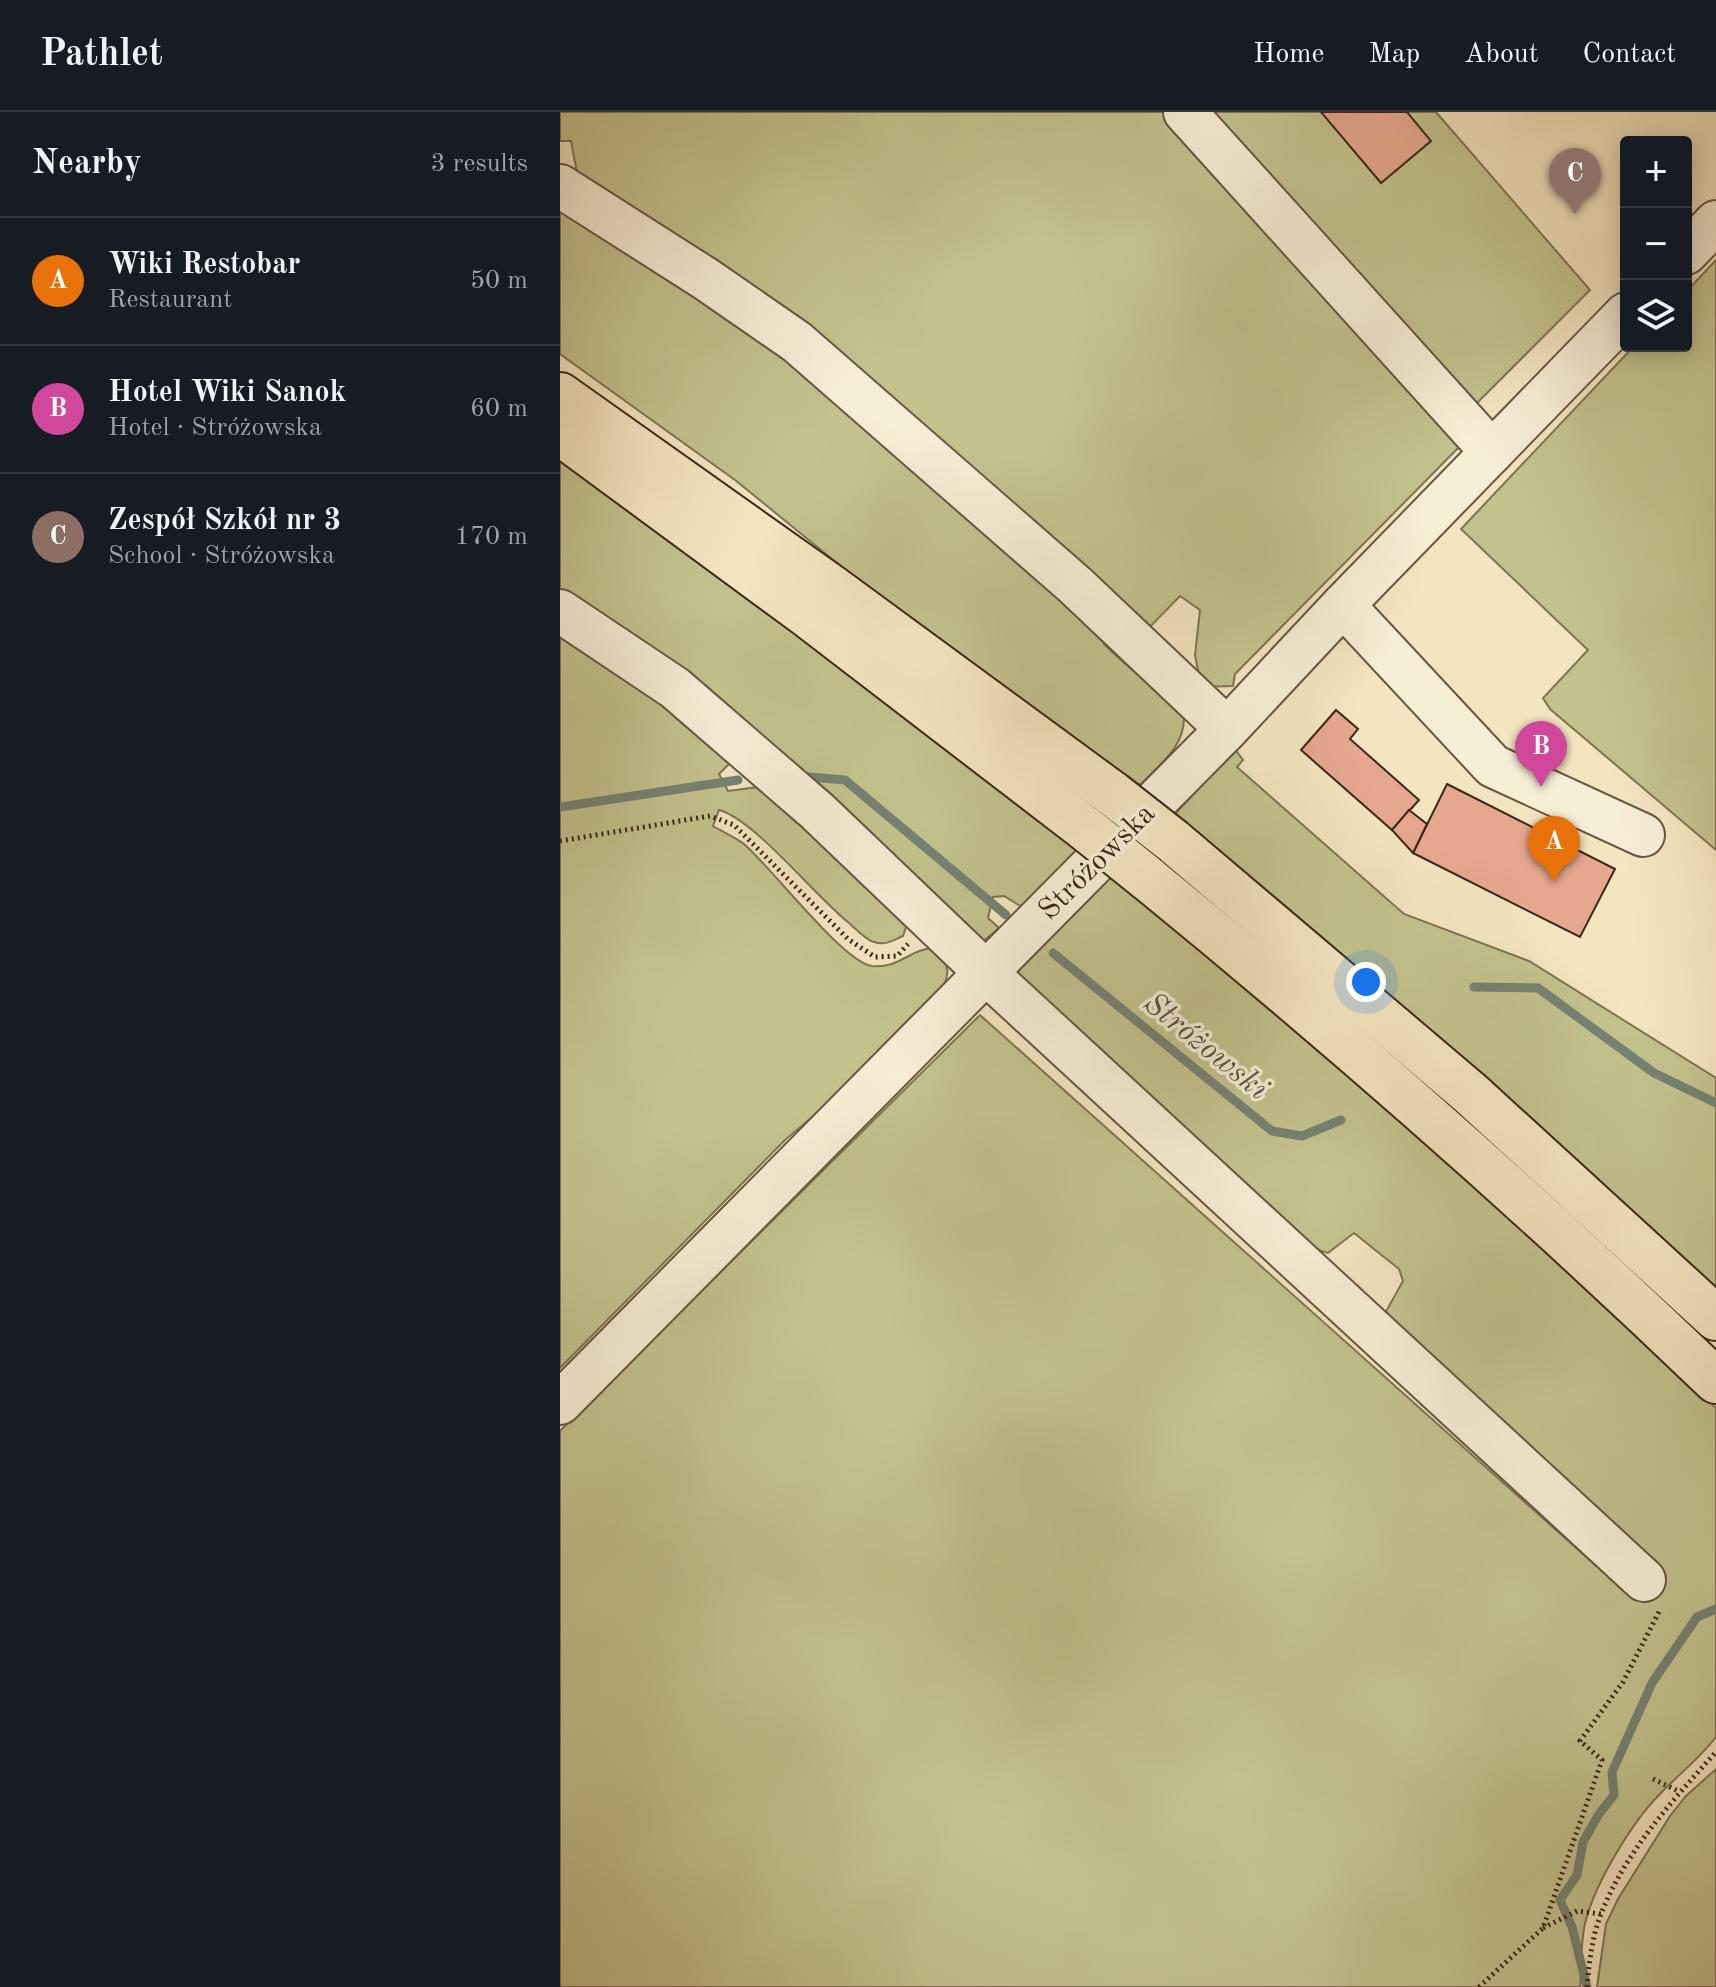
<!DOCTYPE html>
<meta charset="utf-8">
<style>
:root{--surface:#171b24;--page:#242831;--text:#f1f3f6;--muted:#9ea1a6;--line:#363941;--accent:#c59692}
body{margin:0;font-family:"Old Standard TT",serif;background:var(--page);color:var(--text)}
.controls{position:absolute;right:24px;top:24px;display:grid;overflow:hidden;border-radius:8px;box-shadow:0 4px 20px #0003}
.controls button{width:72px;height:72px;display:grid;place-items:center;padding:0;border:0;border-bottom:2px solid var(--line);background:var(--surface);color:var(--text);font:40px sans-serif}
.you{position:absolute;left:806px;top:870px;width:28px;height:28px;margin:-20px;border:6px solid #fff;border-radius:50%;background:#1a73e8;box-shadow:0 0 0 12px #1a73e833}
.badge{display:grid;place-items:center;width:52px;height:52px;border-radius:50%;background:var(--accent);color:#fff;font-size:26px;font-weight:700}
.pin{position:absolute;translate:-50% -66px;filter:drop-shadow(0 2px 4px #0008)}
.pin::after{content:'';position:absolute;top:42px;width:28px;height:24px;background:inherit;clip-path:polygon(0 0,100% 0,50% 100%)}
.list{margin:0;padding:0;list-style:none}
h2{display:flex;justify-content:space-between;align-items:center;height:104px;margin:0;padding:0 32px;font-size:34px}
h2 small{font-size:26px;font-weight:400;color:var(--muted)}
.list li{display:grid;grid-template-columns:52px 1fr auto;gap:24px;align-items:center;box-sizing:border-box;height:128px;padding:0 32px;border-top:2px solid var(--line)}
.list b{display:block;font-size:30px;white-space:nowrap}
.list p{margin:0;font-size:26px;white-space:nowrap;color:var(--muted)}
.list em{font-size:26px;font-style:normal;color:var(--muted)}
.icon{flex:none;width:44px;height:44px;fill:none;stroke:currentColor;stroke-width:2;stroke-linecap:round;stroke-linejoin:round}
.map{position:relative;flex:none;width:1156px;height:1875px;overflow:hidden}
header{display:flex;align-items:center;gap:48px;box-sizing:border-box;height:112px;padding:0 40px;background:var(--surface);border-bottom:2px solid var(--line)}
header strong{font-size:38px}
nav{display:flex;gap:44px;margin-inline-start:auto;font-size:28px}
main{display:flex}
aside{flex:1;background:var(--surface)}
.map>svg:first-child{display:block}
</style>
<header>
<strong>Pathlet</strong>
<nav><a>Home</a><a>Map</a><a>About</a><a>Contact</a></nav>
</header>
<main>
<aside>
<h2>Nearby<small>3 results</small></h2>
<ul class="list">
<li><span class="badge" style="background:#e8710a">A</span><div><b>Wiki Restobar</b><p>Restaurant</p></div><em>50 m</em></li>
<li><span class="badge" style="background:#d1479c">B</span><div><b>Hotel Wiki Sanok</b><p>Hotel · Stróżowska</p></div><em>60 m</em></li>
<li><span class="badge" style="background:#8d6e63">C</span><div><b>Zespół Szkół nr 3</b><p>School · Stróżowska</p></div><em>170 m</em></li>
</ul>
</aside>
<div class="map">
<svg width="1156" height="1875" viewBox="0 0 1156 1875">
<rect width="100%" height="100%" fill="#f3e5c0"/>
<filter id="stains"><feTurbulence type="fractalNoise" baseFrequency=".0025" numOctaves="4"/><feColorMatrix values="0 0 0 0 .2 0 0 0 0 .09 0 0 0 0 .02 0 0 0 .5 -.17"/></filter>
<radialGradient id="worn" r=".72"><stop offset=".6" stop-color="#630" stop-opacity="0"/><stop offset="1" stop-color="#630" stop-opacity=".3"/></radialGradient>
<g fill="#c3c28d" stroke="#7f7454" stroke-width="2">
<path d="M0,0H876L1030,178L913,295L906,328L675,562L673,574L641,575L635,543L640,498L620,484L585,520L17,61L11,29H0Z"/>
<path d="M0,91L185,211L537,515L544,532L551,539L624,604C625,635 600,652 580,673L341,503L175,368L0,242Z"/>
<path d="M1156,148V738L990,597L983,586L1028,538L901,417L1074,234H1126V180Z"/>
<path d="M0,347L158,461L469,696L517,738L462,795L444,784L433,785L428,806L439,816L426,827L416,830L0,484Z"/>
<path d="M0,515L176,645L159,662L168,679L206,674L347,812L343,824C334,828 325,834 314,830C306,828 296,817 289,811C256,785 194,707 159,698L153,714C163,720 175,725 184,732C212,756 283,850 312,854C339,857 351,836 375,836C390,855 391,860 380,883L273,988L226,1027L0,1256Z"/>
<path d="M675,637L683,648L677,655L844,802L969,849L1156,966V1183L670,755L615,702Z"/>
<path d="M549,763L806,974L1156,1296V1625C1139,1647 1119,1662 1100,1682C1072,1710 1036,1770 1026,1808C1020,1828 1022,1854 1020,1875H0V1319L420,903L1061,1476H1075L824,1203L843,1169L839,1157L794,1121L768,1141L748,1135L447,871Z"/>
<path d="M1156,1657V1875H1037L1046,1812L1058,1787L1110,1704L1126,1684Z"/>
</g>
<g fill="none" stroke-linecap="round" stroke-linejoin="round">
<g stroke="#758273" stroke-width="9">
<path d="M249,665L285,668L446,803"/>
<path d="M0,695L178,668"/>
<path d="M493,841L712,1019L742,1024L781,1008"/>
<path d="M914,875L978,876L1094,961L1156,991"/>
<path d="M1027,1875L1012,1815L1000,1788L1017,1763L1023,1730L1039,1702L1054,1683L1052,1660L1092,1571L1137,1505L1156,1497"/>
</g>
</g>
<g fill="#e6a78f" stroke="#3b261b" stroke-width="2">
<path d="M761,0H847L871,29L821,71Z"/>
<path d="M776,598L798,617L790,627L859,688L832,718L741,638Z"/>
<path d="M887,672L1055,757L1020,825L853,741Z"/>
<path d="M849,698L867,712L853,741L832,718Z"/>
</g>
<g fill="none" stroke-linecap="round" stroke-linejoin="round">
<defs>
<g id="minor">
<path d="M625,0L932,340"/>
<path d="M0,74L146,167L237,230L515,473L667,617"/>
<path d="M1126,141L1156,110"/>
<path d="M783,493L933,654L1083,723"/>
<path d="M0,499L115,576L257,699L437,871L1084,1468"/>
<path d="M0,1291L667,617L783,493L1066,202"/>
</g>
<g id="major">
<path d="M0,283L271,475L553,682"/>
<path d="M0,321L246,502L526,717"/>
<path d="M613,729L910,981L1156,1206"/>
<path d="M587,766C783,926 973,1093 1156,1269"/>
</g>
</defs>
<use href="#minor" stroke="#695644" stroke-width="46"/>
<use href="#major" stroke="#3b261b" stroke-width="48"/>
<g stroke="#3b261b" stroke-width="5" stroke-dasharray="2 4" stroke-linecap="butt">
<path d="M0,729L150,704L174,713L288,827L315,845L337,844L348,832"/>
<path d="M1093,1667L1120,1680"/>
<path d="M983,1816L1017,1799L1041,1802"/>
<path d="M919,1875L983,1816L1042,1648L1020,1629L1063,1570L1100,1498"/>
<path d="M1027,1875C1029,1851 1032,1825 1041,1802C1065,1740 1112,1689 1156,1640"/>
</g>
<use href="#minor" stroke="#f7eed6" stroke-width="42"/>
<use href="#major" stroke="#f3e5c0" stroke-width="44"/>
<defs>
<g id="major-bridge">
<path d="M553,682L613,729"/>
<path d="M526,717L587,766"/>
</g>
</defs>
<use href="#major-bridge" stroke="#3b261b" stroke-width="48" stroke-linecap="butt"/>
<use href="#major-bridge" stroke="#f3e5c0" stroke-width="44"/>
</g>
<g text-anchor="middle" stroke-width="7" stroke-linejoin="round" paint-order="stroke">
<g font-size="30" fill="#3b261b" stroke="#f7eed6">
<text transform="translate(536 749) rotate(-45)" y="10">Stróżowska</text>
</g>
<g font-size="32" font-style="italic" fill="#585447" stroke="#f7eed6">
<text transform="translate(647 933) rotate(39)" y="11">Stróżowski</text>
</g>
</g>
<rect width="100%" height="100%" filter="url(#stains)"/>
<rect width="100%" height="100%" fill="url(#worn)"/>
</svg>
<div class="controls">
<button>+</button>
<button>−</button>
<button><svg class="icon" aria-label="layers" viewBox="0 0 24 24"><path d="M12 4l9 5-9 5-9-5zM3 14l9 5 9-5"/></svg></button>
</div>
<div class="you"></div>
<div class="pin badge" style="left:994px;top:770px;background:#e8710a">A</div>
<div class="pin badge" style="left:981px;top:675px;background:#d1479c">B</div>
<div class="pin badge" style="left:1015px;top:102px;background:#8d6e63">C</div>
</div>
</main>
